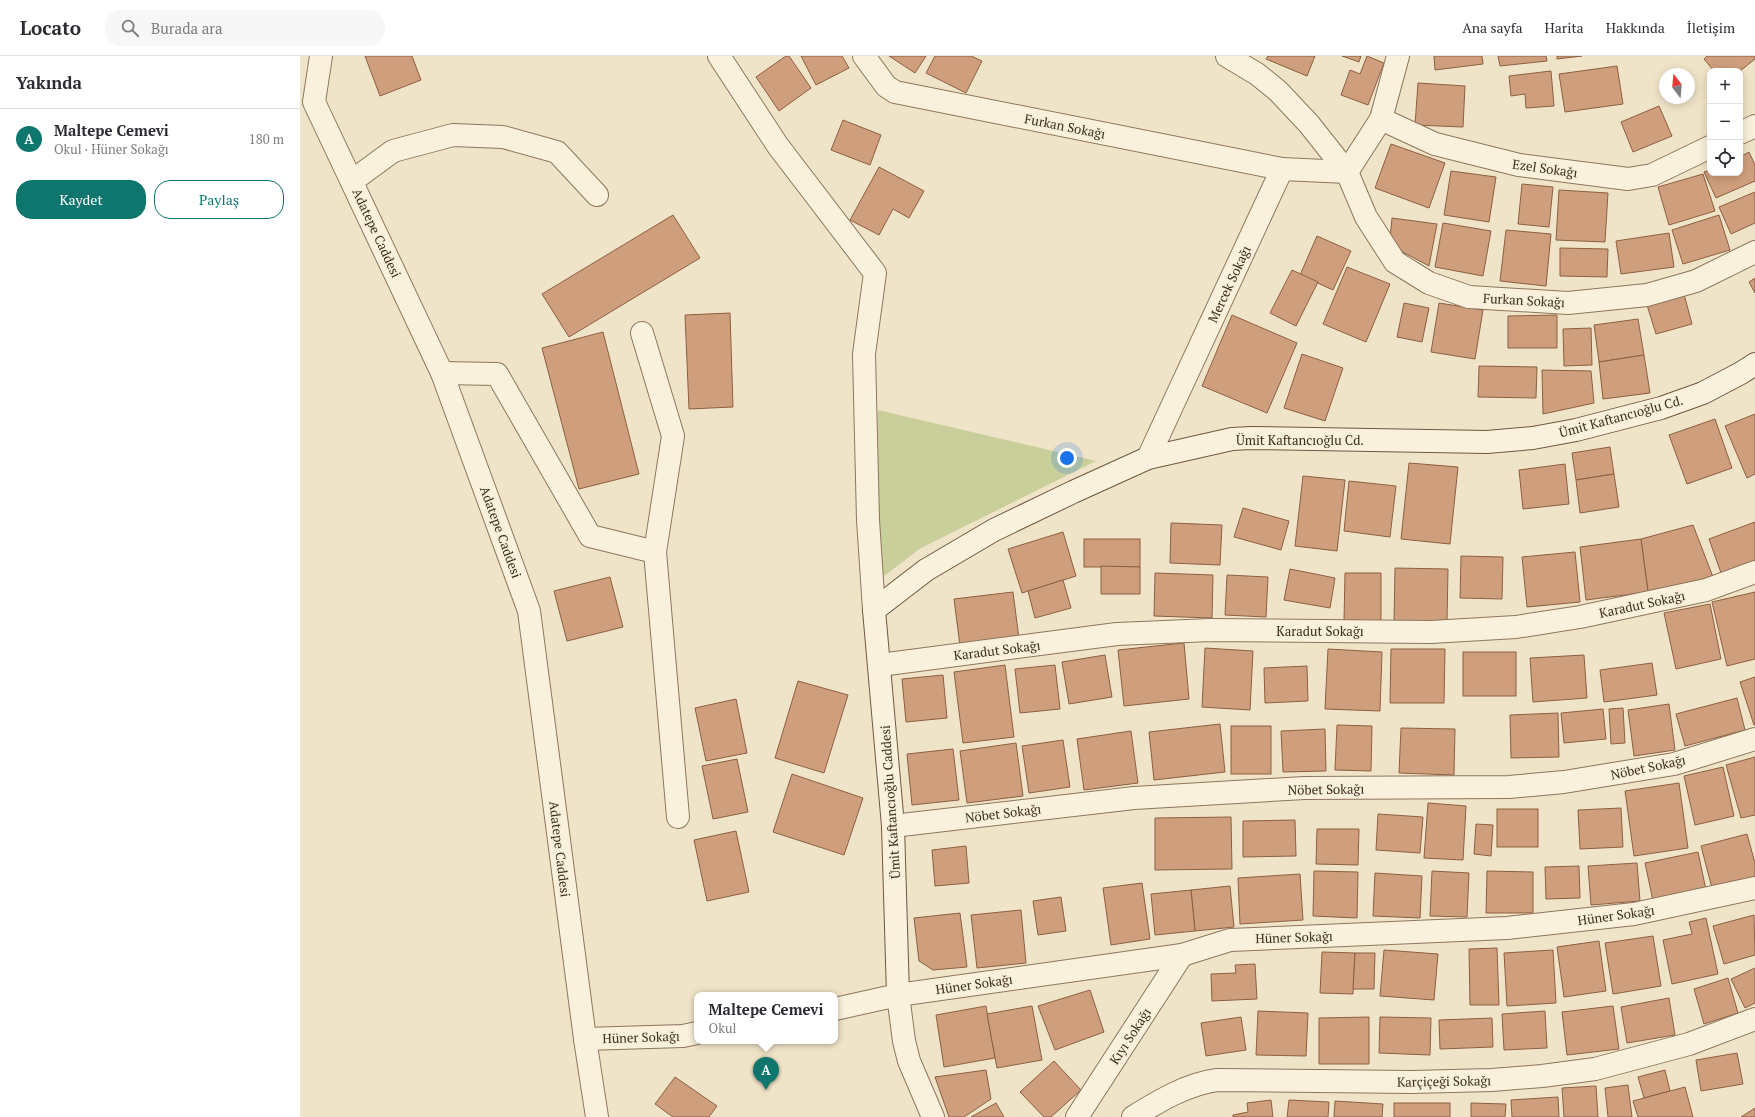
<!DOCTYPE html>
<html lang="tr">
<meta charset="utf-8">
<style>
:root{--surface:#fff;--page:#f7f7f7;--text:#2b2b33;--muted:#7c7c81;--line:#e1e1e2;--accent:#0f766e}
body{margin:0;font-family:"PT Serif",serif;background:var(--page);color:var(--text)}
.controls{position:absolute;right:12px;top:12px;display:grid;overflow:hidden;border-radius:8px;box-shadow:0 2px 10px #0003}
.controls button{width:36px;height:36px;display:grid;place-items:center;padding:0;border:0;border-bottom:1px solid var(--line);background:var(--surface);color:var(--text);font:20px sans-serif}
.compass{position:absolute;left:1359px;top:12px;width:36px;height:36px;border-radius:50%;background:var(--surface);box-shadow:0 2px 10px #0003;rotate:344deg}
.you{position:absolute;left:767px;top:402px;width:14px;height:14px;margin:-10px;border:3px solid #fff;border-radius:50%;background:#1a73e8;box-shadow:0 0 0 6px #1a73e833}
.badge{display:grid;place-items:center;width:26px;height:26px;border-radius:50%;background:var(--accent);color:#fff;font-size:13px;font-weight:700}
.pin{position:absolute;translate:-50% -33px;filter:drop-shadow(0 1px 2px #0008)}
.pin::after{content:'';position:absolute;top:21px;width:14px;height:12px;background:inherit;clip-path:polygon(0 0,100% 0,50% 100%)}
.popup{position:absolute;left:394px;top:936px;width:144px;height:52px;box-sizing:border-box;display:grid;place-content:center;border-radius:8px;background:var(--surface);filter:drop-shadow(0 1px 3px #0005);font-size:13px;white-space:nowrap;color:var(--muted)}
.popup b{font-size:15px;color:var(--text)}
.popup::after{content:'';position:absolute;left:50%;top:100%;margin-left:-8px;border:8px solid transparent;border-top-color:var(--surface)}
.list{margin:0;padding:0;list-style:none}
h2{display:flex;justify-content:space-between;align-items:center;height:52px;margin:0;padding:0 16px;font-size:17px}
h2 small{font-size:13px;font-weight:400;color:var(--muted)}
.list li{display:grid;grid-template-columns:26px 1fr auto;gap:12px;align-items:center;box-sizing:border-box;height:60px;padding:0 16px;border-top:1px solid var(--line)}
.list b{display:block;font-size:15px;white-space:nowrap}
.list p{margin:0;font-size:13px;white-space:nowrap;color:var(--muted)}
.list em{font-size:13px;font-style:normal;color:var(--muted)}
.actions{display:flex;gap:8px;padding:12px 16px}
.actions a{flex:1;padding:9px 0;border:1px solid var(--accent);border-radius:16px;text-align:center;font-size:14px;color:var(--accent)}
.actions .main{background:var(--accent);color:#fff}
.icon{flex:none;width:22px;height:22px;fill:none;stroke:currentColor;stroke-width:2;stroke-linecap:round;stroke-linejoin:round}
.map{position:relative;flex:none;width:1455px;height:1061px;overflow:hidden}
header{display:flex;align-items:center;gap:24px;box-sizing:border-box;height:56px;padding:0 20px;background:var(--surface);border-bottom:1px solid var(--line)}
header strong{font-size:19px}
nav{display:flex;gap:22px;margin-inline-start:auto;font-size:14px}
.search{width:280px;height:36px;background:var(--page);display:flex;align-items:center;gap:10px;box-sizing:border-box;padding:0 14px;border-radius:16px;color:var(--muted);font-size:15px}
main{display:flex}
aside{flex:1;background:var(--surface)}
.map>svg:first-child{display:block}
</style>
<header>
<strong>Locato</strong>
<div class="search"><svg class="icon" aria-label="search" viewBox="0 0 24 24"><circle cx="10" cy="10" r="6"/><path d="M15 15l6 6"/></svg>Burada ara</div>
<nav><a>Ana sayfa</a><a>Harita</a><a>Hakkında</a><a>İletişim</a></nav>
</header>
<main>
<aside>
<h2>Yakında<small></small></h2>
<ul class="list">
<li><span class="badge">A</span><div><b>Maltepe Cemevi</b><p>Okul · Hüner Sokağı</p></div><em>180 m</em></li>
</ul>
<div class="actions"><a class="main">Kaydet</a><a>Paylaş</a></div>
</aside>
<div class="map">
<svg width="1455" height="1061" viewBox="0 0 1455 1061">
<rect width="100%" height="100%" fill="#f0e4c8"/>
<path fill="#c9cf9b" d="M578,354L796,405L621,492L584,520L573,474Z"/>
<g fill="#cf9f7d" stroke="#8d5f41">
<path d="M65,0H112L121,24L80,40Z"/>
<path d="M486,0H489L511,32L479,55L456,21Z"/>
<path d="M501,0H542L549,12L516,29Z"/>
<path d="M589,0H626L615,17Z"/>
<path d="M635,0H671L682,5L666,37L626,17Z"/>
<path d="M968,0H1015L1007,20L966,3Z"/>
<path d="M1042,0H1061L1059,6Z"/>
<path d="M1067,0L1084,7L1068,49L1041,39L1050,14L1060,18Z"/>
<path d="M1134,0H1182L1183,8L1135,14Z"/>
<path d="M1198,0H1246L1247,5L1200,10Z"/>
<path d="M1257,0H1282L1257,3Z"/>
<path d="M1407,0H1455V3L1440,15H1414L1404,3Z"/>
<path d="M1317,10L1323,48L1265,56L1259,18Z"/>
<path d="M1251,15L1254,50L1226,52L1225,38L1211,40L1209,20Z"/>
<path d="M1118,27L1165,30L1163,71L1115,69Z"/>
<path d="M1359,50L1372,80L1333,96L1321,66Z"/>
<path d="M543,64L581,79L570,109L531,94Z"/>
<path d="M1091,88L1145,107L1129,152L1075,132Z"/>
<path d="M1449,96L1455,109V125L1416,142L1404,116L1410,114V117H1440V101Z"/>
<path d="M579,111L624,135L609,162L593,153L579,179L550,164Z"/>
<path d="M1151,115L1196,121L1189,166L1144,159Z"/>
<path d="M1403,118L1415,155L1369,169L1358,131Z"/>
<path d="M1222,128L1253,131L1249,171L1218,168Z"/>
<path d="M1259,134L1308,137L1305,186L1256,184Z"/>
<path d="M1455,136V167L1431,178L1419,151Z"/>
<path d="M373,159L400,202L269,281L242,238Z"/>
<path d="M1419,159L1430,194L1383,208L1372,174Z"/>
<path d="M1092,162L1137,168L1129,210L1099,194L1090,183Z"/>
<path d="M1143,167L1191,175L1183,220L1135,211Z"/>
<path d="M1206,174L1251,178L1246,230L1200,225Z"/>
<path d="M1369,177L1374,211L1321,218L1316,185Z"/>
<path d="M1017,180L1051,195L1033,234L1000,219Z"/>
<path d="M1260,192L1308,193L1307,221L1260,220Z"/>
<path d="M1047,211L1090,228L1066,286L1023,268Z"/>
<path d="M992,214L1018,226L996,270L970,257Z"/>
<path d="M1455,222V237L1449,226Z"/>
<path d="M1384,238L1392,268L1356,278L1347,249Z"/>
<path d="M1104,247L1129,252L1122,286L1097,281Z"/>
<path d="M1139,247L1183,254L1175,303L1131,296Z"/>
<path d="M430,257L433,351L389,353L385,259Z"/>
<path d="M932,259L997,287L967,357L902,330Z"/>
<path d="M1257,259V292H1208V260Z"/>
<path d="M1338,263L1344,299L1299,306L1294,269Z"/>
<path d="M1291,272L1292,309L1264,310L1263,273Z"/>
<path d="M303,276L339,418L279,433L242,292Z"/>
<path d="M1002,298L1043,312L1025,365L984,352Z"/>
<path d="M1344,299L1350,337L1303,343L1299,306Z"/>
<path d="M1179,310L1237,311L1236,342L1178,341Z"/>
<path d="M1242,314L1291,315L1294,347L1243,358Z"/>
<path d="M1455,358V418L1447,422L1425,370Z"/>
<path d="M1415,363L1432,412L1387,428L1369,379Z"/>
<path d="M1310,391L1314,418L1276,424L1272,397Z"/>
<path d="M1109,407L1158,411L1150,488L1101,483Z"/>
<path d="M1265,408L1269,448L1223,453L1219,414Z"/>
<path d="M1314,418L1319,451L1280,457L1276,424Z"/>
<path d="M1003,420L1045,424L1037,495L995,490Z"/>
<path d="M1049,425L1096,430L1090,481L1044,475Z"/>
<path d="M943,452L989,465L981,494L934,481Z"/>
<path d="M1455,466V505L1421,517L1409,483Z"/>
<path d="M871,467L922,469L920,509L870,507Z"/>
<path d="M1393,469L1413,521L1348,536L1341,483Z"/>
<path d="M763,476L776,520L722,537L708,493Z"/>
<rect x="784" y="483" width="56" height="28"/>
<path d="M1341,483L1348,536L1286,544L1280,491Z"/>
<path d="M1275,496L1280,546L1227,551L1222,501Z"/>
<path d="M1161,500L1203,501L1202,543L1160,542Z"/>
<path d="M801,510L840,511V538H801Z"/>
<path d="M1095,512L1148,513L1147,566H1094Z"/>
<path d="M990,513L1035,522L1030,552L984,544Z"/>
<path d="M855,517L913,519L912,562L854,560Z"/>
<path d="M1045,517H1081V566L1044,565Z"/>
<path d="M927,519L968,521L966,561L925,559Z"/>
<path d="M310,521L323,571L267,585L254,535Z"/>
<path d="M763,524L771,552L735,562L728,535Z"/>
<path d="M713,536L719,583L660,590L654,543Z"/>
<path d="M1455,536V603L1427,610L1412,546Z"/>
<path d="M1410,548L1421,603L1376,613L1364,557Z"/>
<path d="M884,587L889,643L824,650L818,594Z"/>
<path d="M905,592L953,595L950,654L902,651Z"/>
<path d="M1028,593L1082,596L1080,655L1025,653Z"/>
<path d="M1091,593H1145L1144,647H1090Z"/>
<rect x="1163" y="596" width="53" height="44"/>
<path d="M805,599L812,641L769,648L762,606Z"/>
<path d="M1284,599L1287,642L1233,646L1230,602Z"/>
<path d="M1352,607L1357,639L1304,646L1300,614Z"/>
<path d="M705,609L714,681L663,687L654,616Z"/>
<path d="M755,609L760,653L720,657L715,613Z"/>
<path d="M1007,610L1008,645L965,647L964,612Z"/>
<path d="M643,619L647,662L606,666L602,623Z"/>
<path d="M1455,621V669H1454L1440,626Z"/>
<path d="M498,625L548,639L524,717L475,702Z"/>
<path d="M1437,642L1445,674L1385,690L1376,658Z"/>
<path d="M436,643L447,697L406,705L395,652Z"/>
<path d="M1369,648L1375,694L1334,700L1328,654Z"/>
<path d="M1323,652L1325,687L1311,688L1309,653Z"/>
<path d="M1303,653L1306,683L1264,687L1261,657Z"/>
<path d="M1258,657L1259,701L1211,702L1210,659Z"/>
<path d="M920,668L925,716L854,724L849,676Z"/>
<path d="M1037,669L1072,670L1071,715L1035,714Z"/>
<rect x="931" y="670" width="40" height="48"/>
<path d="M1101,672L1155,673L1154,719L1099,717Z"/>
<path d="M1025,673L1026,715L983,716L981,675Z"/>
<path d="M831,675L838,727L784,734L777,683Z"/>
<path d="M763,684L770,731L729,737L722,690Z"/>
<path d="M716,687L723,740L667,747L660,695Z"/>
<path d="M653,693L659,744L612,749L607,698Z"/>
<path d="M1455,701V759L1441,762L1426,709Z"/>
<path d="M437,703L448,756L413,763L402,710Z"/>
<path d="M1423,711L1434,760L1395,769L1384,720Z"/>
<path d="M492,718L563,742L544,799L473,776Z"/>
<path d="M1379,727L1388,792L1334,800L1325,735Z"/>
<path d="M1128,747L1166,750L1163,804L1124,802Z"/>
<path d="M1321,752L1323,791L1280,793L1278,754Z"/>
<rect x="1197" y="753" width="41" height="38"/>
<path d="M1078,758L1123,761L1120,797L1076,794Z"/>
<path d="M931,761L932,813L855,814V762Z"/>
<path d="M995,764L996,800L943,801V765Z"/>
<path d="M1176,768L1193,769L1191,800L1174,798Z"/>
<path d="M1017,773H1059L1058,809L1016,808Z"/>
<path d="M436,775L449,836L407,845L394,784Z"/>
<path d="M1447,778L1455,807V821L1412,832L1401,790Z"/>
<path d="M666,790L669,827L635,830L632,794Z"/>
<path d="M1398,796L1406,834L1353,845L1345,807Z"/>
<path d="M1337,807L1340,845L1291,849L1288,810Z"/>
<path d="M1279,810L1280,842L1246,843L1245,811Z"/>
<path d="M1014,815L1058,816L1057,862L1013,860Z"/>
<path d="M1132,815L1169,817L1167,861L1130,860Z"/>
<path d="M1187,815L1233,816V857H1186Z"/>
<path d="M1075,817L1122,820L1120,862L1073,860Z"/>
<path d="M1000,818L1003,864L940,868L938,822Z"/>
<path d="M842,827L850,883L811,889L803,832Z"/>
<path d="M930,830L934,871L895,875L891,834Z"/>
<path d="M891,834L895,875L855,879L851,838Z"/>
<path d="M761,841L766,875L738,879L733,845Z"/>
<path d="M721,854L726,907L677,912L671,859Z"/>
<path d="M660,857L667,911L633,914L619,905L614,862Z"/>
<path d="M1454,859L1455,899L1424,908L1413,870Z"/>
<path d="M1406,862L1418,918L1372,928L1363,884L1392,878L1389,866Z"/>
<path d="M1353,880L1361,930L1313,938L1305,887Z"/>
<path d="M1299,885L1306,935L1264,941L1257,891Z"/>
<path d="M1197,892L1199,949H1170L1169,893Z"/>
<path d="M1084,894L1138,898L1134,944L1080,940Z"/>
<path d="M1253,894L1256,947L1207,950L1204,897Z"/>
<path d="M1022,896L1055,897L1053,938L1020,937Z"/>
<path d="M1055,897H1075L1074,933H1053Z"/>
<path d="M955,908L957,943L912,945L911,918L936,917L935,909Z"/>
<path d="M1455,912V947L1445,952L1431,923Z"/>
<path d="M1428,922L1438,957L1404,968L1394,933Z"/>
<path d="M790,934L804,976L755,994L738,950Z"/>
<path d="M1369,942L1375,979L1327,987L1321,951Z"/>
<path d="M686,950L695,1002L644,1011L636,959Z"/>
<path d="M732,950L742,1004L697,1012L687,958Z"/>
<path d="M1313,950L1319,993L1267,999L1262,956Z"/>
<path d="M958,955L1008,957L1006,1000L956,999Z"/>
<path d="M1245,955L1247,992L1204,994L1202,958Z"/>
<path d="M941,961L946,994L906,1000L901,967Z"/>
<path d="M1069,961V1008H1019V962Z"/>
<path d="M1080,961L1131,962L1130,999L1079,997Z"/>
<path d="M1192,962L1193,991L1140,993L1139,964Z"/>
<path d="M1437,997L1443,1028L1401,1035L1396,1004Z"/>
<path d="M754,1005L781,1034L751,1061H744L720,1036Z"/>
<path d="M686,1014L691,1043L664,1061H649L635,1021Z"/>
<path d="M1365,1014L1370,1035L1344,1042L1338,1021Z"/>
<path d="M375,1021L417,1050L409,1061H373L355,1048Z"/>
<path d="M1328,1029L1332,1061H1308L1305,1032Z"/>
<path d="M1296,1030L1298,1061H1264L1262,1032Z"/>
<path d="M1385,1031L1393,1061H1338L1333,1045Z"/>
<path d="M1258,1041L1259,1061H1212L1211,1044Z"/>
<path d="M971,1044L973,1061H933V1059L948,1056L947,1047Z"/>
<path d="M989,1044L1029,1046L1028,1061H987Z"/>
<path d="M1035,1045L1083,1048L1082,1061H1034Z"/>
<path d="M696,1047L704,1061H671Z"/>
<rect x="1094" y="1047" width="56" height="14"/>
<path d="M1171,1047L1206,1048L1205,1061H1171Z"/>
<path d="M1455,1052V1061H1441Z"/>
</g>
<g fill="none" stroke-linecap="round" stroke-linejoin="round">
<defs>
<g id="street">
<path d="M21,0L14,46L142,317L229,555L285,983L297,1061"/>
<path d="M419,0L478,90L575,217L564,298L568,464L574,554"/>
<path d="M564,0L586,30L595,36L982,113"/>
<path d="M927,0L957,18L978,35L1009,68L1047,116L1066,161L1095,206L1129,227L1169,241L1268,247L1347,239L1396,225L1455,196"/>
<path d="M1081,63L1135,88L1219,109L1328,123L1352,119L1410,91"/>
<path d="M1440,77L1455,70"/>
<path d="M1047,116L1081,63L1098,0"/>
<path d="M52,125L93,95L153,79L203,81L257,96L297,139"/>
<path d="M142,317L197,318L290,480L355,496L373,380L342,277"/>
<path d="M848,402L982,113L1047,116"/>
<path d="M355,496L378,761"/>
<path d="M580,609L817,578L911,574L1131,576L1216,571L1280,561L1406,534L1455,516"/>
<path d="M593,770L834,742L1004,732L1209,731L1264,726L1374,708L1455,683"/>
<path d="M598,939L604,985L609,1005L633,1061"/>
<path d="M535,953L598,939L882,899L930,884L1207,872L1334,858L1455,832"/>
<path d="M285,983L383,980L397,977"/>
<path d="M777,1061L882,899"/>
<path d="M833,1061C859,1045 887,1028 917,1024L1112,1026L1192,1024L1242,1020L1295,1013L1389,988L1455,963"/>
</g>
<path id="secondary" d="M598,939L593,770L574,554L626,514L694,474L773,436L848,402L932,383L951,382L1187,386L1233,382L1276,374L1361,352L1403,337L1441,317L1455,308"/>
</defs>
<use href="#street" stroke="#8d765c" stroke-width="24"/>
<use href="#secondary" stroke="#6f573f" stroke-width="24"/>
<use href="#street" stroke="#faf1dc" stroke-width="22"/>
<use href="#secondary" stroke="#faf1dc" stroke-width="22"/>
</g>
<g text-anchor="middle" stroke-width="3" stroke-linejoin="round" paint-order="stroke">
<g font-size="13" fill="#3d2e20" stroke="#f7eed8">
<text transform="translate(765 70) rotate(11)" y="5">Furkan Sokağı</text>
<text transform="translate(1245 112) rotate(8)" y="5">Ezel Sokağı</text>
<text transform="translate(77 177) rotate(65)" y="5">Adatepe Caddesi</text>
<text transform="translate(929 228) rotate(-65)" y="5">Mercek Sokağı</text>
<text transform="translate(1224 244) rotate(3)" y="5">Furkan Sokağı</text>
<text transform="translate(1321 360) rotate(-15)" y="5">Ümit Kaftancıoğlu Cd.</text>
<text x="1000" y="389">Ümit Kaftancıoğlu Cd.</text>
<text transform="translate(201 476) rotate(70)" y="5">Adatepe Caddesi</text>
<text transform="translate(1342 548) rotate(-12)" y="5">Karadut Sokağı</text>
<text x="1020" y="580">Karadut Sokağı</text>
<text transform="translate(697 594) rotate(-7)" y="5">Karadut Sokağı</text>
<text transform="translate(1348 711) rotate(-12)" y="5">Nöbet Sokağı</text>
<text transform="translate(1026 733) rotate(-1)" y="5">Nöbet Sokağı</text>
<text transform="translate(590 746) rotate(-94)" y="5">Ümit Kaftancıoğlu Caddesi</text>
<text transform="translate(703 757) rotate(-7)" y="5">Nöbet Sokağı</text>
<text transform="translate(260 793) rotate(83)" y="5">Adatepe Caddesi</text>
<text transform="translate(1316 859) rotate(-8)" y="5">Hüner Sokağı</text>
<text transform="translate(994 881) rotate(-2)" y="5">Hüner Sokağı</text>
<text transform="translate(674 928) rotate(-8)" y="5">Hüner Sokağı</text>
<text transform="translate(830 980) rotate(-57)" y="5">Kıyı Sokağı</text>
<text transform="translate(341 981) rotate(-2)" y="5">Hüner Sokağı</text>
<text transform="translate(1144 1025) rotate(-1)" y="5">Karçiçeği Sokağı</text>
</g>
</g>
</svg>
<div class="controls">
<button>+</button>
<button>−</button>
<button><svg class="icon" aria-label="locate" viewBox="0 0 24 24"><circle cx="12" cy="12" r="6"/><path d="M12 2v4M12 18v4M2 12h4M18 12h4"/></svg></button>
</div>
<svg class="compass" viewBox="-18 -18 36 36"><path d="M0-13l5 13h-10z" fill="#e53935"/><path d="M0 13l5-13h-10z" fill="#7c7c81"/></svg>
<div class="you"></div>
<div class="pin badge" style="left:466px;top:1034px">A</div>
<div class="popup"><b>Maltepe Cemevi</b>Okul</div>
</div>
</main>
